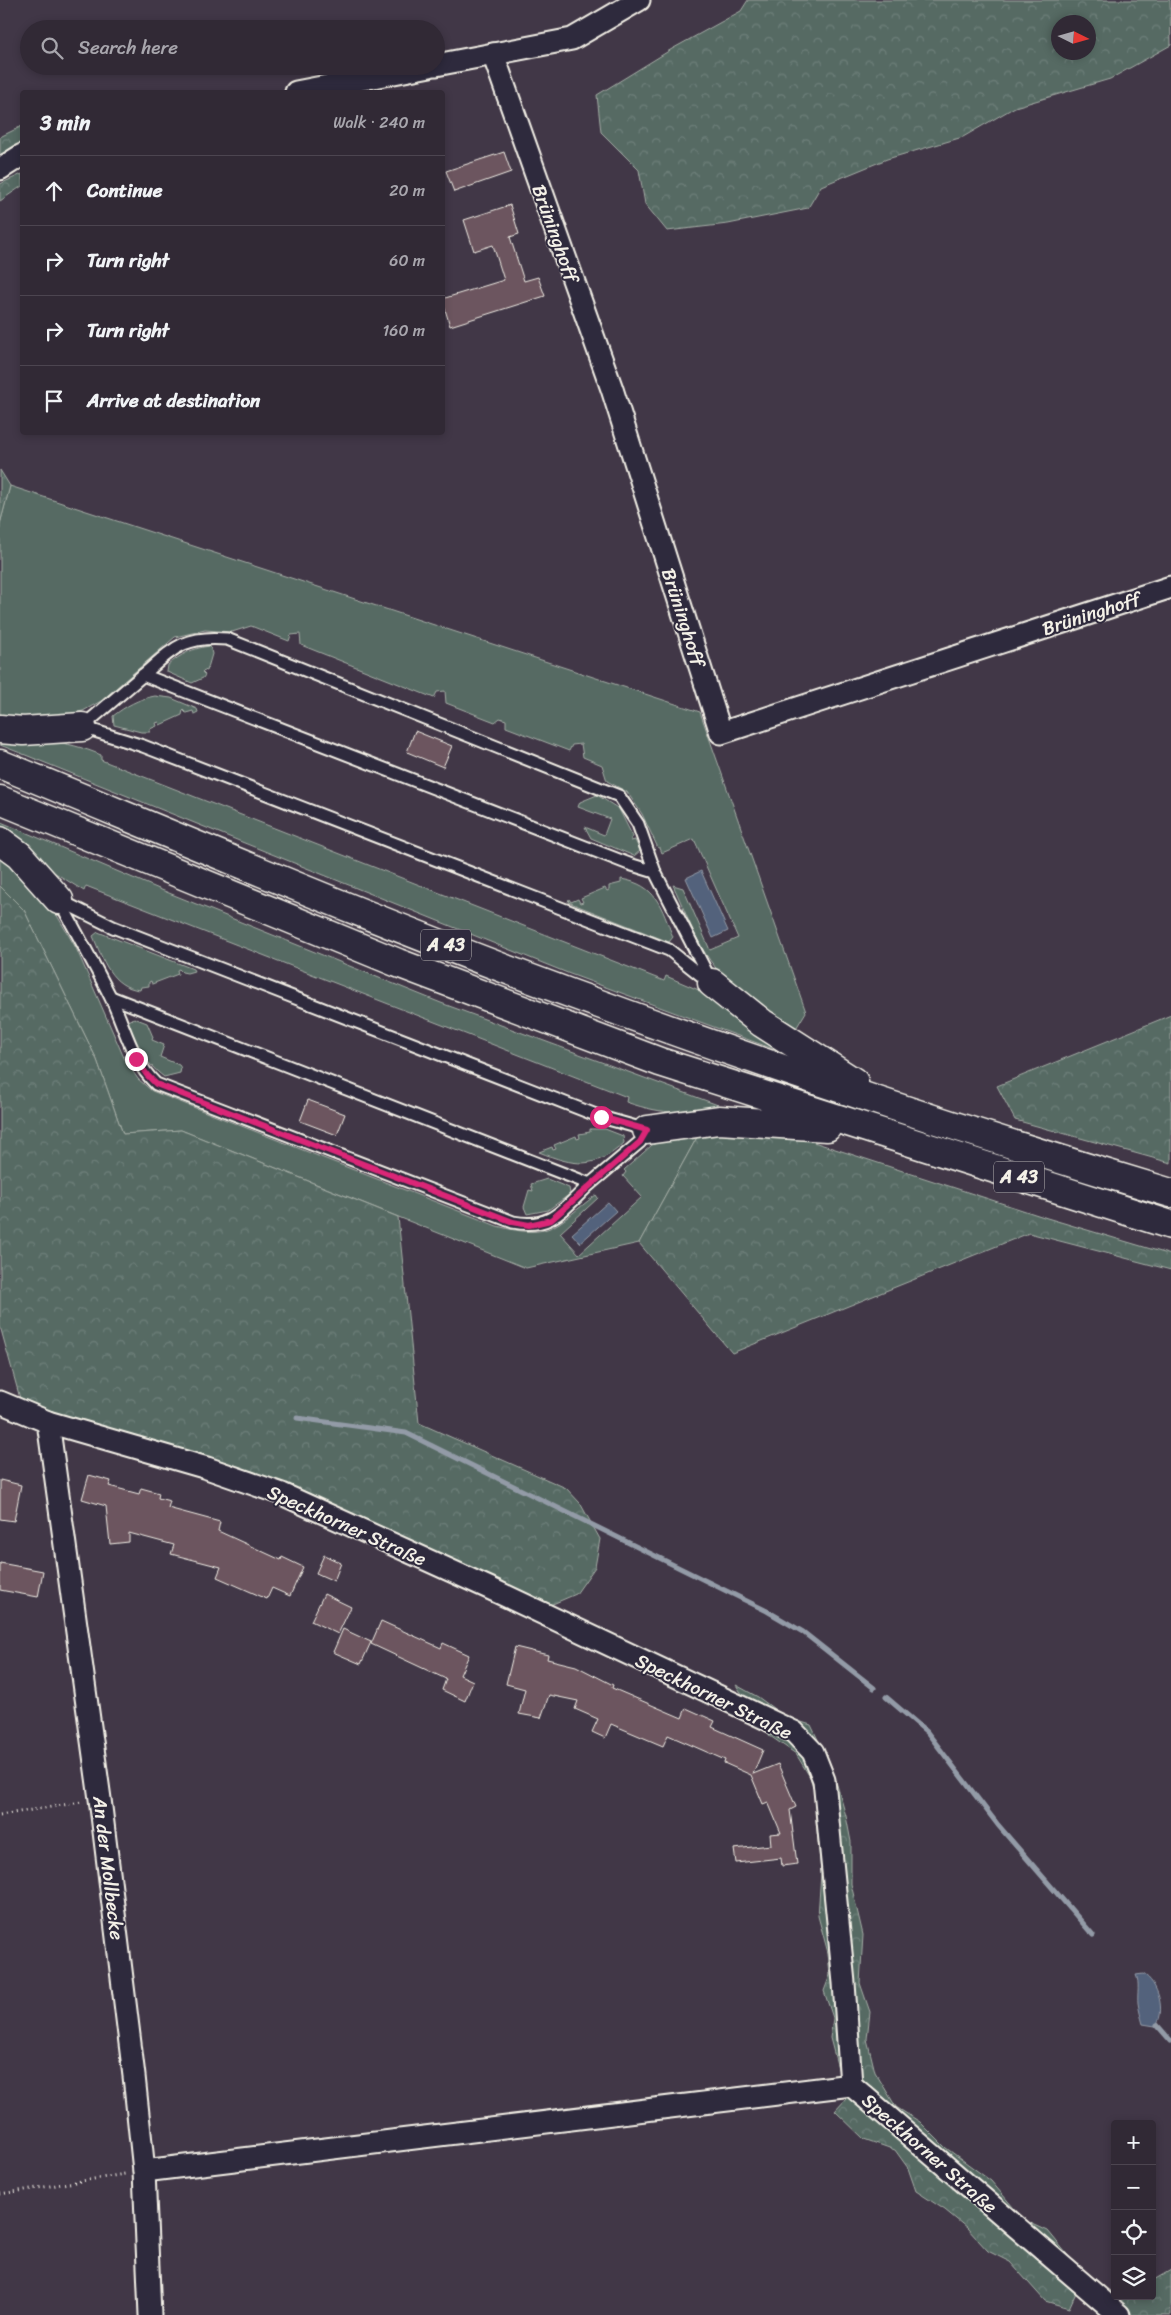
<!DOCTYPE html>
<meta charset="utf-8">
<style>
:root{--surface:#312935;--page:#39313d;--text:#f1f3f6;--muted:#a8a6ad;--line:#4c4550}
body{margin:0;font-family:Sriracha,sans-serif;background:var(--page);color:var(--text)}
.controls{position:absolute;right:15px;bottom:15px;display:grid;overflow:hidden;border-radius:5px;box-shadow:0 2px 8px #0003}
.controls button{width:45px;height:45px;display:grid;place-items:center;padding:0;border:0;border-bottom:1px solid var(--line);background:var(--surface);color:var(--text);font:25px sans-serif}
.compass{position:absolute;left:1051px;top:15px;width:45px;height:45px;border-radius:50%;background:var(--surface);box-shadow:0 2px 8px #0003;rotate:95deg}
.stop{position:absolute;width:15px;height:15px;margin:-11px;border:4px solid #db2777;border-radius:50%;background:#fff}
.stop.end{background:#db2777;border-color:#fff;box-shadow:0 1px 5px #0008}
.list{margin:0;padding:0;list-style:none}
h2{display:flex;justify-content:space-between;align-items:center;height:65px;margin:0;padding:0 20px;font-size:21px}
h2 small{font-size:16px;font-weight:400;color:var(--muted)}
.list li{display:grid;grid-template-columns:32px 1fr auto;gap:15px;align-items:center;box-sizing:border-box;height:70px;padding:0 20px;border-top:1px solid var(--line)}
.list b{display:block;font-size:19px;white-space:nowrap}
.list em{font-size:16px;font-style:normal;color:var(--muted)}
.icon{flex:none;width:28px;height:28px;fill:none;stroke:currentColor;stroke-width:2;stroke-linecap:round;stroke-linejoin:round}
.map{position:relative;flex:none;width:1171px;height:2315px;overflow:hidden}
.search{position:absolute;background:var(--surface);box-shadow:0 2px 8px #0003;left:20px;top:20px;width:425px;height:55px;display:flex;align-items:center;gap:12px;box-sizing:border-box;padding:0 18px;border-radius:28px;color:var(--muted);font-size:19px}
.panel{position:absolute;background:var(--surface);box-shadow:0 2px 8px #0003;left:20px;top:90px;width:425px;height:345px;border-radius:5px}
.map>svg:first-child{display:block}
</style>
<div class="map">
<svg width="1171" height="2315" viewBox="0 0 1171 2315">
<defs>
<pattern id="forest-crowns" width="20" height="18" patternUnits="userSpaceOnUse" patternTransform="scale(1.25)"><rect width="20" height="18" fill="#566a64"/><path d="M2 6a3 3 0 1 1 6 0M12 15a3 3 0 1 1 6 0" fill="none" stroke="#6f807a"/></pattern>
</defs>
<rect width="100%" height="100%" fill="#413747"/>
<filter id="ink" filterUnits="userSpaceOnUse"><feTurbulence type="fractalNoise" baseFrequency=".02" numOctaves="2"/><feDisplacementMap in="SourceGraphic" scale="10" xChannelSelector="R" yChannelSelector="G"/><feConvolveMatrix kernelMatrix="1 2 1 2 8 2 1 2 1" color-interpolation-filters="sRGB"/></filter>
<g filter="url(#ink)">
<g fill="#566a64" stroke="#a5aea6">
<path d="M10,486L700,712L806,1012L795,1030C760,1010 722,983 702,948C691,929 683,906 673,885L683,888L710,950L738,938L694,839L662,853L660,848H658L642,814L627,792L607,781L602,765L583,757L581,744L572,745L569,751L506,727V720L500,718L495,722L446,703L445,691L437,692L434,698L301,645L300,634L291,635L289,641L251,626L232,632L205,630L175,637L101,701L83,711L40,720L0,717V524Z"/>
<path d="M210,646L212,654L207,671L204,670L202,672L205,675L203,678L192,683L167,672L168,665C181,654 193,648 210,646Z"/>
<path d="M155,696L171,698L197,709L198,712L194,714L193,711L186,713L183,710L182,715L160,725L159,722L156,723L157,726L150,729V732H141L114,725L113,716C126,706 138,699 155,696Z"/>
<path d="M0,740C40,740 63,739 101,755V760L664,981L666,976L715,997L784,1051H779L570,974L28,756L0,745Z"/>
<path d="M597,795L619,809L633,837L631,838V841L635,840L640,851L634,856L591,838L585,827L604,835L610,819L578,807L580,802Z"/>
<path d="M1,822L159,889L441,1003L726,1108C684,1113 667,1116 626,1102L627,1097L86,886L84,891L44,866L0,827Z"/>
<path d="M0,852L55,912L76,948L125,1060L138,1079L152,1091L497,1226C552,1241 556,1224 596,1195L598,1198L560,1233L579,1254L642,1197L623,1176L626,1172L624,1170L652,1145L673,1136L701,1130L639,1243L526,1268L181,1130L123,1134L97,1060L24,910L0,886Z"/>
<path d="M621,879C657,885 661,907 673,937L669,942L568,902L569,899L571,902L578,899L580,903L583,902L581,898L605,888L607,891L609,890V886L621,883Z"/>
<path d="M98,932L193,969L194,971L187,973L182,972L179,969L177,970L178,974L152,984L151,981L149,982V986L141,987L140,990C111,987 103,960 93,936Z"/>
<path d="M134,1018L147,1023L153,1037L152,1040L164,1045L160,1057L179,1065L181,1068L180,1073L164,1077C143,1061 138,1046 127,1022Z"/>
<path d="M590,1129H605L623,1136L624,1143C595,1170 574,1166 539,1152L552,1147L553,1150L556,1149L554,1145L576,1136L577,1139L580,1138L579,1134L590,1132Z"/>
<path d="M547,1179L569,1188L570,1194L548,1210L527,1214L524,1207L529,1190L533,1191L531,1184Z"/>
</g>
<g fill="url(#forest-crowns)" stroke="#a5aea6" fill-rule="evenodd">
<path d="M748,0H1170L1171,45L1110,79L1015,107L963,137L887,159L821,186L808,208L728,224L667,231L645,204L639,170L601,132L597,95L672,49L741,11ZM1058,22H1088V52H1058Z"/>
<path d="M22,126V145L0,157V137Z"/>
<path d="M22,174V186L0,201V184Z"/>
<path d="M0,470L10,486L0,524Z"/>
<path d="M0,886L24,910L97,1060L123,1134L181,1130L398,1217L419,1423L566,1488L580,1503L600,1539L595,1567L576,1594L548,1606L21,1402L0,1326Z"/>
<path d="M1171,1015V1163L1015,1120L997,1086Z"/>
<path d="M701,1130L783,1132L1047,1218L1171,1255V1270L1029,1233L732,1353L639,1243Z"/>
<path d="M736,1685L758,1697L785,1717L811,1725L821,1746L827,1770L835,1778L846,1816L851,1842V1884L863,1935L860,1983L870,2012L867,2039L875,2072L896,2107L920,2122L946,2148L991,2181L1024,2220L1048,2231L1084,2275L1069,2308L1045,2301L1010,2262L988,2251L967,2228L945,2210L916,2191L908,2168L895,2150L864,2139L835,2111L846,2099L830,2038L833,2018L824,1991L830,1975L828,1953L818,1916L821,1873L816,1819L817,1800L810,1777L796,1754L770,1736Z"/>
<path d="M1171,2270V2315H1099L1128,2296H1152V2281Z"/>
</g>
<g fill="#53627c" stroke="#939ba7">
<path d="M701,871L728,931L713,938L686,878Z"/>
<path d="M608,1202L616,1211L580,1243L572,1234Z"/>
<path d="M1143,1974C1158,1982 1167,2013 1155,2026L1143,2024C1141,2017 1139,2010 1138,2003C1137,1994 1140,1983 1136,1975Z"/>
</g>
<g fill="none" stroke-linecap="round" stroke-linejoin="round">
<g stroke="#939ba7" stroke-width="5">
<path d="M297,1418L406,1433L767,1611L803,1632L874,1688"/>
<path d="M886,1697L927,1732L998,1825L1093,1935"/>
<path d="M1157,2025L1171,2041"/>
</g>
</g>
<g fill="#6c555f" stroke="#f4f1e8">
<path d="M504,152L511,172L454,192L446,171Z"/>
<path d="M510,205L519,234L510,237L524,281L538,277L545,296L450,326L442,299L504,280L493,245L474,251L464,220Z"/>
<path d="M415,731L452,746L443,767L407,752Z"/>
<path d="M308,1100L345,1114L337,1135L300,1121Z"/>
<path d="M89,1475L111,1481L109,1486L139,1494L141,1488L159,1493L158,1498L170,1501L168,1508L220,1522L218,1531L281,1560L282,1557L303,1567L290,1596L272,1588L267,1599L217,1577L221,1567L171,1554L174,1545L129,1533V1542L110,1544L106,1506L82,1499Z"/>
<path d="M0,1480L21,1485L14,1521L0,1519Z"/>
<path d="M324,1555L341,1563L334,1581L316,1573Z"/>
<path d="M0,1563L43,1571L38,1597L0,1590Z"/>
<path d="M324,1594L351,1607L338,1634L311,1621Z"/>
<path d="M381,1621L441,1648L443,1643L469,1655L460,1675L473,1681L465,1701L442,1690L446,1679L371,1644Z"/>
<path d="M343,1629L371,1642L361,1664L333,1652Z"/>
<path d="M515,1647L548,1655L547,1659L576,1666L613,1685L612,1688L682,1718L686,1708L715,1721L712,1727L763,1750L753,1774L778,1764L796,1807L790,1810L797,1864L782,1866L781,1858L736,1863L734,1849L771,1845L770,1834L781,1833L768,1802L763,1804L751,1775L724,1763L725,1760L668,1735L663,1746L611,1724L605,1738L592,1732L598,1719L575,1709L578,1701L549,1695L541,1718L519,1714L525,1689L506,1684Z"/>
</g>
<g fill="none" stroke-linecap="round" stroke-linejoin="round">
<defs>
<g id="service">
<path d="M143,675C173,649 184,635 227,639L619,796L638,824L655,872"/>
<path d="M82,727L143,675L629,864L655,872L712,983"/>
<path d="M82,727L143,746L669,950L708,981"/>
<path d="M59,900L113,927L601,1117L647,1130L640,1142L590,1184L111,997"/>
<path d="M59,900C76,932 94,964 110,996C125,1026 131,1060 156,1084L513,1222C552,1230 564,1208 590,1184"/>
</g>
<g id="minor">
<path d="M493,54L612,389L721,733L1171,587"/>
<path d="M436,65L572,39L639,0"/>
<path d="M296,92L430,66"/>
<path d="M0,169L22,155"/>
<path d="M0,1402L48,1422L207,1468L282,1494L489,1588L794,1732L813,1752L824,1780L844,1983L851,2085L1119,2315"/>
<path d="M48,1422L100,1799L134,2076L144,2171L150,2315"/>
<path d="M144,2171L851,2085"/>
</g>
<g id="motorway">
<path d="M0,729L23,731L82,727"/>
<path d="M0,764C197,845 393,929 594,1002C784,1072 977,1135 1171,1193"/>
<path d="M0,800L398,963L660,1062L1171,1225"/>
<path d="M0,841L19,855L59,900"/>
<path d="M712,983L762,1023L854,1082"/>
<path d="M647,1130L719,1120L827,1127"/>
</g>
</defs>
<use href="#service" stroke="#f4f1e8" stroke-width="15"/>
<use href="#minor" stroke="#f4f1e8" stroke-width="25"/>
<use href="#motorway" stroke="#f4f1e8" stroke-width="31"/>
<g stroke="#f4f1e8" stroke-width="3" stroke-dasharray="1 4" stroke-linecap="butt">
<path d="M0,1815L82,1802"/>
<path d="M0,2194L125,2174"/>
</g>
<use href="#service" stroke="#2f2a3d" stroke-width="11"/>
<use href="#minor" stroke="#2f2a3d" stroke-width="21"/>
<use href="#motorway" stroke="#2f2a3d" stroke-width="28"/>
</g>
</g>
<g fill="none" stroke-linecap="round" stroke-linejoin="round" filter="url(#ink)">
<path stroke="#db2777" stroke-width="6" d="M136,1059L147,1075L156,1084L513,1222L529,1225L551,1220L640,1142L647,1130L601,1117"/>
</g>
<g text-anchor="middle" stroke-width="4" stroke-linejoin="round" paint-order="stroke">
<g fill="#2f2a3d" stroke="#b9b5b5" stroke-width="1">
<rect x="421" y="929.5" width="50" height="31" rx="4"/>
<rect x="994" y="1161.5" width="50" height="31" rx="4"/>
</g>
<g font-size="18" font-weight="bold" fill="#f4f1e8">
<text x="446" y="951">A 43</text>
<text x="1019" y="1183">A 43</text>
</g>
<g font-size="19" fill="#f4f1e8" stroke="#2f2a3d">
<text transform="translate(556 233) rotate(70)" y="7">Brüninghoff</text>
<text transform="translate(1091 613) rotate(-18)" y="7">Brüninghoff</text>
<text transform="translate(684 617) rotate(72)" y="7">Brüninghoff</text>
<text transform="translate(347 1525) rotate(24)" y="7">Speckhorner Straße</text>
<text transform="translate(714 1696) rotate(26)" y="7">Speckhorner Straße</text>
<text transform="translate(109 1868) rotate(83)" y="7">An der Mollbecke</text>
<text transform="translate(930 2153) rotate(41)" y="7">Speckhorner Straße</text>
</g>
</g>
</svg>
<div class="controls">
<button>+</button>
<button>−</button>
<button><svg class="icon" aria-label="locate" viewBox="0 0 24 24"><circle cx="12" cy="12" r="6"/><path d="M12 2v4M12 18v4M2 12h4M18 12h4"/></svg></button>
<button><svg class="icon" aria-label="layers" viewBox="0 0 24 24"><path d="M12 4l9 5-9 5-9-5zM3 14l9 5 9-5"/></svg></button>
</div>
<svg class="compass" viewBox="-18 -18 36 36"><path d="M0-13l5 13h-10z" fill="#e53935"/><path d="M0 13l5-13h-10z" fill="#a8a6ad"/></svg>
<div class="stop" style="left:601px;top:1117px"></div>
<div class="stop end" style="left:136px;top:1059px"></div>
<div class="search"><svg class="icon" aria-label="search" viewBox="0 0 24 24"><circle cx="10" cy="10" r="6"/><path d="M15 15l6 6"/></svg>Search here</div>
<section class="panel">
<h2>3 min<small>Walk · 240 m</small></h2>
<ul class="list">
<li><svg class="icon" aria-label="ahead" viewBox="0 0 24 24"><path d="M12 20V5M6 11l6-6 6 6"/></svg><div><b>Continue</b></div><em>20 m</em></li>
<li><svg class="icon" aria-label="right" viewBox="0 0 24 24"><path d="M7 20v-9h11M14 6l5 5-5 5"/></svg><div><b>Turn right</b></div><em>60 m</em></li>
<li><svg class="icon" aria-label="right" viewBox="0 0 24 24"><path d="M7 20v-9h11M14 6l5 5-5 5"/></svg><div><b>Turn right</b></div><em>160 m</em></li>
<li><svg class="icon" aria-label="arrive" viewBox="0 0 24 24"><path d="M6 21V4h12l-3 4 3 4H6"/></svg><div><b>Arrive at destination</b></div></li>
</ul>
</section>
</div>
